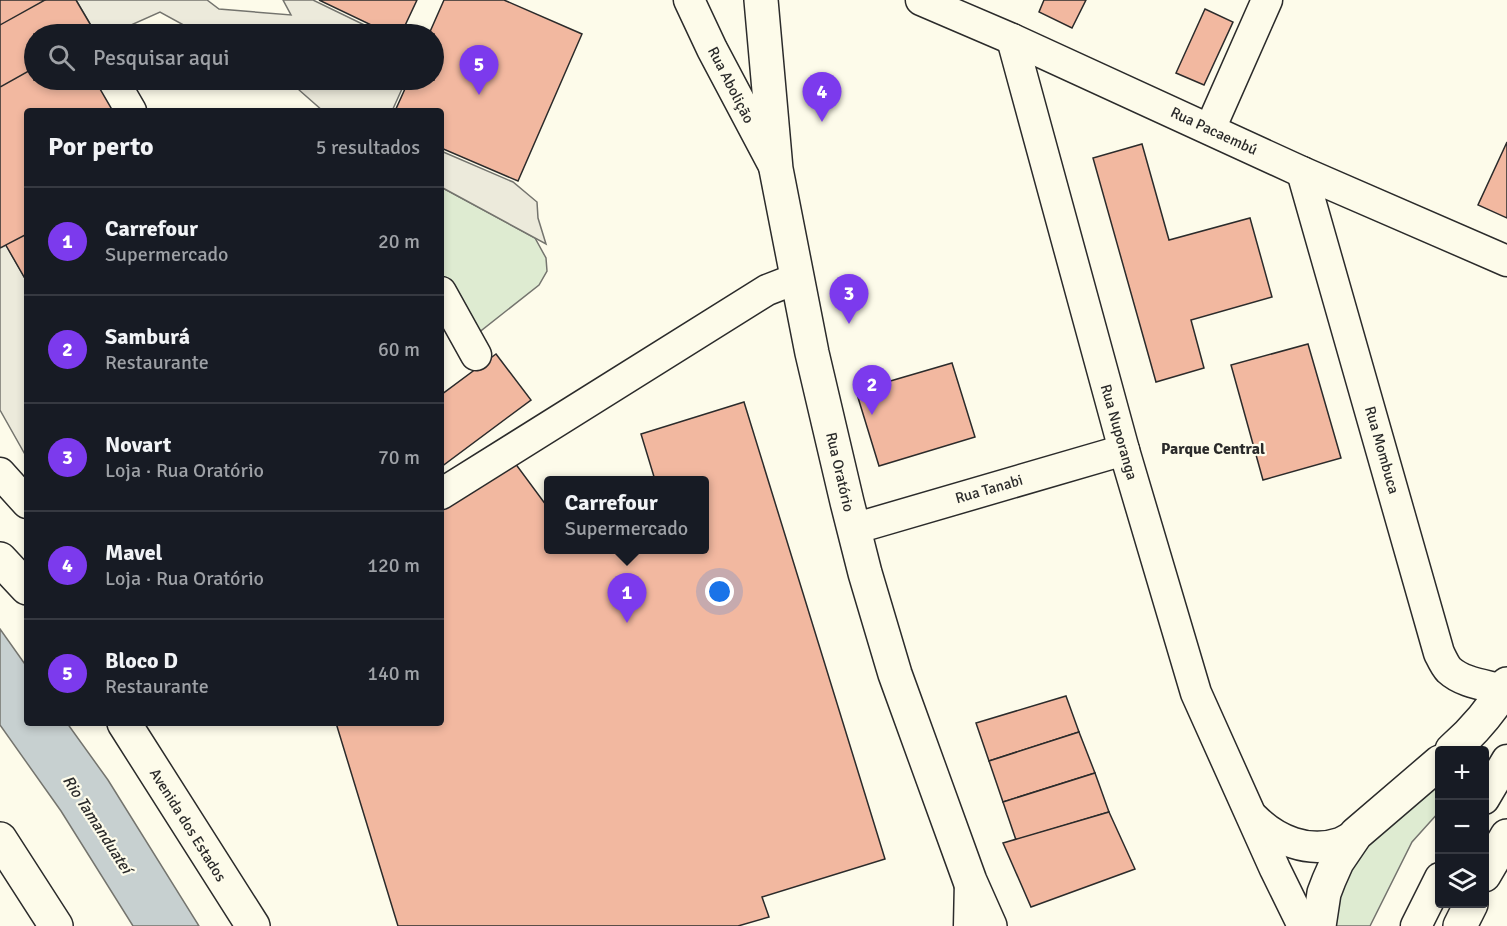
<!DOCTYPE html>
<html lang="pt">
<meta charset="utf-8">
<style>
:root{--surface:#171b24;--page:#20242c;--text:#f1f3f6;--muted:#9ea1a6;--line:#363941;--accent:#7c3aed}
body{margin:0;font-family:Signika,sans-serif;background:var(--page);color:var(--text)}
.controls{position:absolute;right:18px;bottom:18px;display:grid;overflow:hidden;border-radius:6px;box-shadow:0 3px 9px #0003}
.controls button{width:54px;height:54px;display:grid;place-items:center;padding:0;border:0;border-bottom:2px solid var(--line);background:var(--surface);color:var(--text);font:30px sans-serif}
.you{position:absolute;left:720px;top:592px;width:21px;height:21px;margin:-15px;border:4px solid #fff;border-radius:50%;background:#1a73e8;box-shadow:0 0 0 9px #1a73e833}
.badge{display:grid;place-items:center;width:39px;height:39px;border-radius:50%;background:var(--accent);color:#fff;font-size:20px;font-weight:700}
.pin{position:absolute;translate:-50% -50px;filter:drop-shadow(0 2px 3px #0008)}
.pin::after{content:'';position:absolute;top:32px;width:21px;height:18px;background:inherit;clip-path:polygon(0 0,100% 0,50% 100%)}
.popup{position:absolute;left:544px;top:476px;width:165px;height:78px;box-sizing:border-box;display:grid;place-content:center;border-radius:6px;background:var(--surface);filter:drop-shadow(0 2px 4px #0005);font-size:20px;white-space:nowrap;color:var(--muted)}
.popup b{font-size:22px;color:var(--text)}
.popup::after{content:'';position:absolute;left:50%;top:100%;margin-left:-12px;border:12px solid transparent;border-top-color:var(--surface)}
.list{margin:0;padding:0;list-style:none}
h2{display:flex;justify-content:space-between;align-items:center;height:78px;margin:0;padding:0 24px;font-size:26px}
h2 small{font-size:20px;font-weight:400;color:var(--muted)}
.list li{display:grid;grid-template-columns:39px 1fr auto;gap:18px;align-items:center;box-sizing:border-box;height:108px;padding:0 24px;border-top:2px solid var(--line)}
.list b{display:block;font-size:22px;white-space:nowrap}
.list p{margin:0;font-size:20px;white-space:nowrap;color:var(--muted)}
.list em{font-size:20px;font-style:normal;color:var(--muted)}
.icon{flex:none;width:33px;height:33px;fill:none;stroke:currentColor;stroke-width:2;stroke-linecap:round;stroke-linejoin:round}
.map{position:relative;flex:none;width:1507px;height:926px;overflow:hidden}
.search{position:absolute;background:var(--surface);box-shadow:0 3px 9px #0003;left:24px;top:24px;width:420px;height:66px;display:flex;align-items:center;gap:15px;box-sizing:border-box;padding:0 21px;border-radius:33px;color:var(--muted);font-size:22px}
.panel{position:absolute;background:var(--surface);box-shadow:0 3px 9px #0003;left:24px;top:108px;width:420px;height:618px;border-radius:6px}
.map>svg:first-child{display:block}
</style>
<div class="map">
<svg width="1507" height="926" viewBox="0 0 1507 926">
<rect width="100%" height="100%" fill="#fdfbea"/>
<g fill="#deebd1" stroke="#74746e" stroke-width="1.5">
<path d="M441,187L535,238L546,258L547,271L539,285L473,337L441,277Z"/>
<path d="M1439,779V812L1412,842L1370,926H1333V912L1357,851Z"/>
</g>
<g fill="#eceadb" stroke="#74746e" stroke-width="1.5">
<path d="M76,0H207L219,9L291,15L283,0H313L383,34H200L160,12L111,34H103L101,32L96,34Z"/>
<path d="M281,80H406L392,111H323L298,89Z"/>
<path d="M441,151L513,182L537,202L538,218L546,244L441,187Z"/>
<path d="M6,245L27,282V458L0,410V248Z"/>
</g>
<path fill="#c7d0d0" stroke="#74746e" stroke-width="1.5" d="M0,629L27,667V723H67L108,780L199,926H133L61,811L0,725Z"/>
<g fill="#f2b8a0" stroke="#2b2b2b" stroke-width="1.5">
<path d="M0,0H76L96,34H34V80H122L140,111H27V282L0,235Z"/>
<path d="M0,0H45L0,25Z"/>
<path d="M319,0H417L401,34H390Z"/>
<path d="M444,0H504L582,34L518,181L441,148V111H395L409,80H434V34H429Z"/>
<path d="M1044,0H1086L1072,28L1039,12Z"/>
<path d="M1205,9L1233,22L1204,85L1176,73Z"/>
<path d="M34,68V80H128L146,111H27V234L0,248V87Z"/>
<path d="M1507,142V218L1478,205Z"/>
<path d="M1142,144L1169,240L1250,218L1272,297L1191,320L1204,368L1156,382L1093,158Z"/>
<path d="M1308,344L1341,458L1263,480L1231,365Z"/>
<path d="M496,354L531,400L441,467V395Z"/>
<path d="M952,363L975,437L879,466L856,391Z"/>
<path d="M744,402L885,859L762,897L769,917L738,926H398L336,723H441V510L512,459L549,509V550H705V480H655L641,434Z"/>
<path d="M1066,696L1079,732L989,761L976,723Z"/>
<path d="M1079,732L1095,773L1003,802L989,761Z"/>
<path d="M1095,773L1109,812L1016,840L1003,802Z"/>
<path d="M1109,812L1135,869L1031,907L1003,843Z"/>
</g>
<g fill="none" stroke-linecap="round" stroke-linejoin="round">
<defs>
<g id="minor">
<path d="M689,0L712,49L775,168"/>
<path d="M921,0L1012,39L1302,172L1507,261"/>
<path d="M1012,39L1124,450L1196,693L1275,869L1303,926"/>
<path d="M113,80L131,111"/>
<path d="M1210,129L1267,0"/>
<path d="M1302,172L1439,653C1442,659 1445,666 1449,670C1463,683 1486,685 1503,690"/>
<path d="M441,292L476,355"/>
<path d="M0,473L27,503"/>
<path d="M441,494L767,290L798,278"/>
<path d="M853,529L1124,450"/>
<path d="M1484,799L1507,760"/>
<path d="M1254,818C1276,840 1308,854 1340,843C1346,841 1351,837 1356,834"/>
<path d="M969,926L970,881"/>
<path d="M1416,926L1440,878"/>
</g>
<g id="major">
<path d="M761,0L776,169L812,353L847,502L865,573L895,674L970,881L990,926"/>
<path d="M1452,750C1474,731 1492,710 1507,684"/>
<path d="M1484,875L1507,836"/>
<path d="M1319,926L1324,893L1329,880L1337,862L1356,834L1440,762"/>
<path d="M1460,926L1471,904"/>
</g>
<g id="highway">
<path d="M0,559L27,588"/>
<path d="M124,723L253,926"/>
<path d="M0,839L56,926"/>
</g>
</defs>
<use href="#minor" stroke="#2b2b2b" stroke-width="33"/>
<use href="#major" stroke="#2b2b2b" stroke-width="36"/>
<use href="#highway" stroke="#2b2b2b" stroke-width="36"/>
<use href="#minor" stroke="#fdfbea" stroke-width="30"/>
<use href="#major" stroke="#fdfbea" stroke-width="33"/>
<use href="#highway" stroke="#fdfbea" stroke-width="33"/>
</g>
<g text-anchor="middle" stroke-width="4.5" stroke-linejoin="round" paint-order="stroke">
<g font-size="15" fill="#2b2b2b" stroke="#fdfbea">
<text transform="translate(731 85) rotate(63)" y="5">Rua Abolição</text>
<text transform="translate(1214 131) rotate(25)" y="5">Rua Pacaembú</text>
<text transform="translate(1119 432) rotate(74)" y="5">Rua Nuporanga</text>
<text transform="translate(1382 450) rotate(74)" y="5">Rua Mombuca</text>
<text transform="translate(840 472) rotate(77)" y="5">Rua Oratório</text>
<text transform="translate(989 489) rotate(-16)" y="5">Rua Tanabi</text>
<text transform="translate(188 825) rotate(58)" y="5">Avenida dos Estados</text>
</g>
<g font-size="16" font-weight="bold" fill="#2b2b2b" stroke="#fdfbea">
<text x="1213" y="454">Parque Central</text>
</g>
<g font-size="16" font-style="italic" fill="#2b2b2b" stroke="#fdfbea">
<text transform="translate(98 824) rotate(57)" y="6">Rio Tamanduateí</text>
</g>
</g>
</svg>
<div class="controls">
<button>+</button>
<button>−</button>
<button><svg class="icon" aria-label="layers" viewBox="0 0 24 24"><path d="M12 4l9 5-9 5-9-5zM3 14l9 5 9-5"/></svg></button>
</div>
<div class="you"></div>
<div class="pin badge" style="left:627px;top:623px">1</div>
<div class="popup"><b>Carrefour</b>Supermercado</div>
<div class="pin badge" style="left:872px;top:415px">2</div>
<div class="pin badge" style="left:849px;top:324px">3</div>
<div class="pin badge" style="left:822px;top:122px">4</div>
<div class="pin badge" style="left:479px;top:95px">5</div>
<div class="search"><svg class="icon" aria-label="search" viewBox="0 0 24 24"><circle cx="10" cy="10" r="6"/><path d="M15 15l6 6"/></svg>Pesquisar aqui</div>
<section class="panel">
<h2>Por perto<small>5 resultados</small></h2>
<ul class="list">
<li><span class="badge">1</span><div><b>Carrefour</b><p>Supermercado</p></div><em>20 m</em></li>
<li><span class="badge">2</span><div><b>Samburá</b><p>Restaurante</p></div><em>60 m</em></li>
<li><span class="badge">3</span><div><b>Novart</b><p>Loja · Rua Oratório</p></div><em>70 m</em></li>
<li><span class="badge">4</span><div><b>Mavel</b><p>Loja · Rua Oratório</p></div><em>120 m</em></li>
<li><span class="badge">5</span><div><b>Bloco D</b><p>Restaurante</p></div><em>140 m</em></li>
</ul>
</section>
</div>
